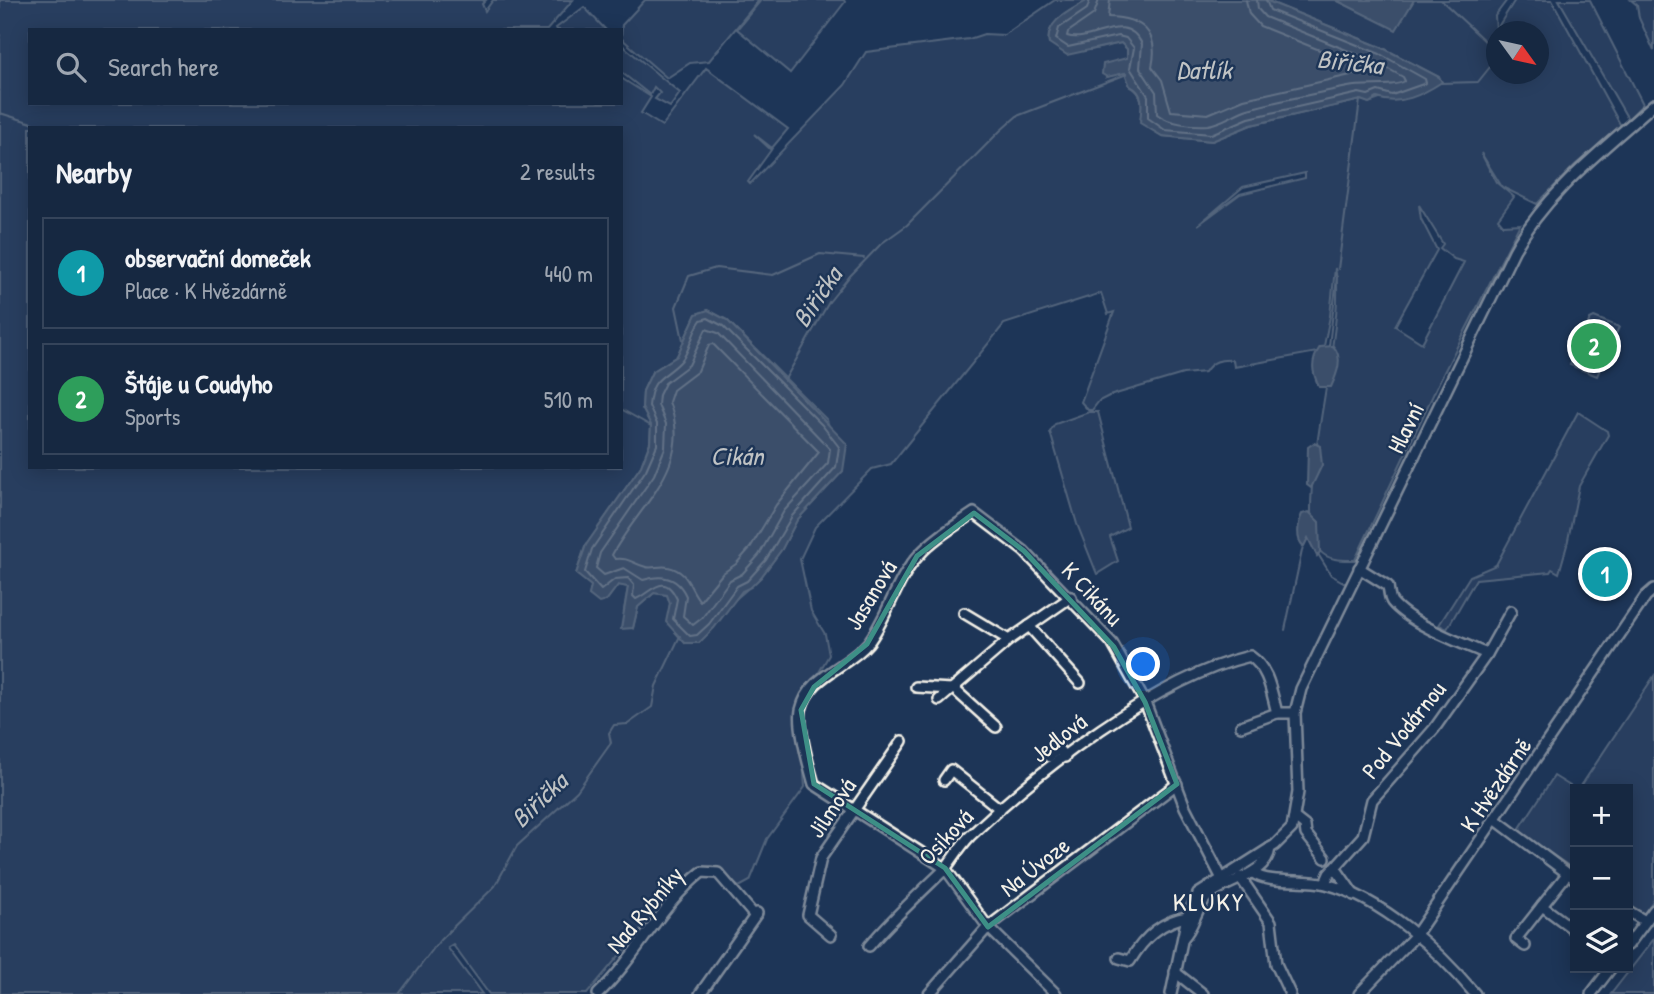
<!DOCTYPE html>
<meta charset="utf-8">
<style>
:root{--surface:#162841;--page:#23344c;--text:#f1f3f6;--muted:#9ea6b1;--line:#35445a;--accent:#ff9aa2}
body{margin:0;font-family:"Patrick Hand",sans-serif;background:var(--page);color:var(--text)}
.controls{position:absolute;right:21px;bottom:21px;display:grid;overflow:hidden;border-radius:0px;box-shadow:0 4px 18px #0003}
.controls button{width:63px;height:63px;display:grid;place-items:center;padding:0;border:0;border-bottom:2px solid var(--line);background:var(--surface);color:var(--text);font:35px sans-serif}
.compass{position:absolute;left:1486px;top:21px;width:63px;height:63px;border-radius:50%;background:var(--surface);box-shadow:0 4px 18px #0003;rotate:123deg}
.you{position:absolute;left:1144px;top:665px;width:24px;height:24px;margin:-18px;border:5px solid #fff;border-radius:50%;background:#1a73e8;box-shadow:0 0 0 10px #1a73e833}
.badge{display:grid;place-items:center;width:46px;height:46px;border-radius:50%;background:var(--accent);color:#fff;font-size:23px;font-weight:700}
.pin{position:absolute;translate:-50% -50%;border:4px solid #fff;box-shadow:0 2px 7px #0006}
.list{margin:0;padding:0;list-style:none}
h2{display:flex;justify-content:space-between;align-items:center;height:91px;margin:0;padding:0 28px;font-size:30px}
h2 small{font-size:23px;font-weight:400;color:var(--muted)}
.list li{display:grid;grid-template-columns:46px 1fr auto;gap:21px;align-items:center;box-sizing:border-box;height:112px;margin:0 14px 14px;padding:0 14px;border:2px solid var(--line);border-radius:0px}
.list b{display:block;font-size:26px;white-space:nowrap}
.list p{margin:0;font-size:23px;white-space:nowrap;color:var(--muted)}
.list em{font-size:23px;font-style:normal;color:var(--muted)}
.icon{flex:none;width:38px;height:38px;fill:none;stroke:currentColor;stroke-width:2;stroke-linecap:round;stroke-linejoin:round}
.map{position:relative;flex:none;width:1654px;height:994px;overflow:hidden}
.search{position:absolute;background:var(--surface);box-shadow:0 4px 18px #0003;left:28px;top:28px;width:595px;height:77px;display:flex;align-items:center;gap:18px;box-sizing:border-box;padding:0 24px;border-radius:0px;color:var(--muted);font-size:26px}
.panel{position:absolute;background:var(--surface);box-shadow:0 4px 18px #0003;left:28px;top:126px;width:595px;height:343px;border-radius:0px}
.map>svg:first-child{display:block}
</style>
<div class="map">
<svg width="1654" height="994" viewBox="0 0 1654 994">
<rect width="100%" height="100%" fill="#1d3557"/>
<filter id="ink" filterUnits="userSpaceOnUse"><feTurbulence type="fractalNoise" baseFrequency=".0143" numOctaves="2"/><feDisplacementMap in="SourceGraphic" scale="14" xChannelSelector="R" yChannelSelector="G"/><feConvolveMatrix kernelMatrix="1 2 1 2 8 2 1 2 1" color-interpolation-filters="sRGB"/></filter>
<g filter="url(#ink)">
<g fill="#354a67" stroke="#949ea8" stroke-width="2" fill-rule="evenodd">
<path d="M0,0H486L482,4L485,11L493,0H573L547,30H30V103H621V78L651,97L641,113L662,126L706,68L788,129L772,148L754,134L771,150L748,182L750,184L845,85L866,52L969,39L984,34L1004,35L1055,0H1088C1072,10 1045,21 1049,43L1091,50L1121,43L1127,49L1128,56L1107,77L1125,72L1130,86C1145,94 1142,108 1141,123L1162,136L1212,141L1251,125L1361,100L1369,103L1439,77L1383,48L1265,0H1336L1396,29L1414,0H1507L1495,16L1496,30L1515,0H1552L1621,126L1575,165L1537,204L1502,187L1481,153L1496,182L1514,197L1498,219L1503,225L1520,224L1441,378L1355,560C1344,560 1328,561 1320,551C1289,511 1349,329 1335,268L1330,316L1323,351L1234,367L1233,360C1220,359 1212,361 1205,372L1183,374L1109,396L1099,401L1092,410H1088L1081,402L1114,312L1108,314L1101,293L1004,324L891,464L872,469L815,527L800,559L811,611L825,634L829,655L799,707L805,787L767,839L750,881L739,887L712,866L697,868L681,882L587,994H489L453,945L448,948L482,994H0ZM1496,32H1538V74H1496ZM30,128H621V467H30ZM1305,173V178L1240,194L1198,225L1243,187ZM1419,205L1443,244L1440,248L1454,259L1464,262L1422,343L1395,326L1437,250L1421,219ZM708,310L727,320L827,420L843,471L797,520L782,549L761,577L685,643L667,622L670,604L667,595L654,593L638,607L633,628L624,610L628,587L618,585L606,601L589,595L592,586L576,574L585,547L641,466L650,442L651,425L642,408L643,391L652,372L677,356L696,314Z"/>
<path d="M645,0H759L709,61L690,63L667,78L621,38L622,25Z"/>
<path d="M761,0H844L845,2L790,73L737,29Z"/>
<path d="M1559,0H1590L1643,104L1628,119Z"/>
<path d="M1631,0H1654V51L1639,18L1637,5Z"/>
<path d="M584,7L606,30H557L556,28Z"/>
<path d="M621,44L680,93L670,107L655,99L660,93L654,87L650,95L621,72Z"/>
<path d="M1594,317L1619,327L1597,376L1570,365L1590,319Z"/>
<path d="M1089,412H1098L1128,527L1110,537L1118,561L1097,574L1077,524L1050,432L1055,424Z"/>
<path d="M1578,412L1607,431L1608,435L1579,486L1567,545L1559,573L1552,569L1550,572L1476,579L1447,629L1439,625L1470,576L1496,565Z"/>
<path d="M1654,676V899L1643,916L1628,906V789H1579Z"/>
<path d="M1554,776L1575,789V870L1521,833L1520,828Z"/>
<path d="M1654,939V994H1611Z"/>
</g>
<g fill="#5e6d82" stroke="#9aa2ab" stroke-width="2">
<path d="M1088,0H1265L1383,48L1439,77L1442,82C1422,95 1400,106 1377,98L1369,103L1361,100L1251,125L1212,141L1162,136L1140,123C1141,107 1146,94 1130,86L1125,73L1107,77L1102,74L1103,64L1127,58V49L1121,43L1067,55L1049,43C1045,20 1072,10 1088,0Z"/>
<path d="M1336,0H1414L1396,30Z"/>
<path d="M708,310L727,320L847,444L843,471L797,520L782,549L761,577L751,587L742,591L714,628L699,643H685L666,622L670,603L667,595L654,593L638,607L633,628L621,629L628,587L618,585L606,601L599,603L589,595L591,586L576,574L586,545L641,466L650,443L651,425L642,408L643,391L652,372L677,356L696,314Z"/>
<path d="M1333,346C1344,357 1337,374 1331,387H1319C1312,372 1310,362 1320,347Z"/>
<path d="M1314,443L1320,446L1322,465L1311,488L1307,485L1308,447Z"/>
<path d="M1309,512L1319,522L1320,552L1317,556L1308,538L1304,546C1295,541 1298,523 1302,514Z"/>
</g>
<g fill="none" stroke-linecap="round" stroke-linejoin="round">
<g stroke="#b8bcbf" stroke-width="2">
<path d="M1090,0L1087,9L1059,28L1056,39L1068,47L1118,36L1126,38L1134,48L1130,68L1148,96V118L1165,130L1211,134L1249,118L1359,93L1368,95L1378,91L1392,95L1426,83L1425,79L1380,54L1270,10L1266,0"/>
<path d="M1099,0L1094,14L1068,32L1067,36C1093,44 1124,9 1142,44L1140,68L1156,92L1157,114C1169,124 1193,126 1208,125C1222,123 1235,113 1248,109C1281,100 1315,94 1348,87C1365,83 1393,88 1405,81L1403,77L1376,62L1265,17L1258,9L1257,0"/>
<path d="M1110,0L1108,17C1141,18 1160,31 1152,67L1162,80L1171,111L1208,114L1244,99L1364,72L1362,67L1260,26L1249,14L1246,0"/>
<path d="M708,318L723,326L822,425L839,447L836,467L792,516L766,560L747,581L737,586L709,624L697,635L690,636L673,619L677,599C664,570 651,593 636,599L633,596L634,585L628,578L615,579L601,590L585,572L592,549L646,470L657,445V424L649,406C652,375 663,380 681,361C690,352 692,332 701,320Z"/>
<path d="M706,329L718,333L830,449L828,463L784,511L759,555L742,574L730,580L702,618L693,625L683,616L686,596C678,577 662,574 643,580L624,568L604,575L596,568L600,553L654,475L665,448L666,424L658,405L659,395L665,383L689,365Z"/>
<path d="M713,344L819,452L776,505L750,548L736,564L723,573L700,601C689,589 689,571 668,567C661,565 652,569 646,567C633,564 629,557 615,559L612,555C639,505 695,465 669,402L673,390L698,371L709,345Z"/>
</g>
<g stroke="#9aa2ab" stroke-width="2">
<path d="M1441,83L1478,82L1494,62L1488,44L1441,0"/>
<path d="M0,113L48,128"/>
<path d="M1338,269L1360,100"/>
<path d="M683,340L676,307L689,276L716,268L773,275L820,254L864,258"/>
<path d="M1329,346L1337,277"/>
<path d="M784,381L829,302L849,277L882,243L907,225L1000,131L1017,116L1127,74"/>
<path d="M621,409L651,426"/>
<path d="M1318,554L1331,575L1345,583"/>
<path d="M1285,630L1303,546"/>
<path d="M399,994L440,940L495,886L517,846L577,791L611,743L609,733L614,725L628,724L652,707L656,686L680,636"/>
</g>
<defs>
<g id="minor">
<path d="M964,613L1009,640"/>
<path d="M1029,626L1080,683"/>
<path d="M1487,654L1511,611"/>
<path d="M916,687L952,689"/>
<path d="M954,689L996,727"/>
<path d="M939,700L1009,640L1071,597"/>
<path d="M1241,726L1277,713"/>
<path d="M1049,757L1058,749L1065,757"/>
<path d="M944,780L951,770L1000,809"/>
<path d="M1296,819L1305,826L1306,834L1325,858"/>
<path d="M1496,820L1575,879"/>
<path d="M1336,869L1354,895"/>
<path d="M1253,873C1269,885 1306,878 1326,884C1383,899 1438,950 1475,994"/>
<path d="M1240,877L1271,922L1276,964L1290,994"/>
<path d="M1325,883L1329,874L1363,836L1372,800L1434,729L1487,654C1461,643 1410,624 1392,602C1389,598 1389,591 1388,586L1359,568"/>
<path d="M1542,906L1573,929"/>
<path d="M1628,911L1645,921"/>
<path d="M831,935L808,915L821,858L902,741"/>
<path d="M1183,938C1195,926 1196,906 1208,896C1226,880 1267,876 1270,848"/>
<path d="M1628,945L1654,910"/>
<path d="M869,946C893,918 918,895 944,870C953,859 960,846 970,836C1039,770 1156,678 1250,656C1269,669 1271,691 1277,713H1295"/>
<path d="M1525,946L1516,939L1567,874"/>
<path d="M1119,958L1130,961C1143,939 1161,921 1187,917"/>
<path d="M1175,972L1203,994"/>
<path d="M598,994C637,957 659,906 702,872L718,873L754,915"/>
<path d="M700,994L757,913"/>
<path d="M929,994L988,927L1177,784"/>
<path d="M1056,994L988,927L945,868L814,784C809,767 798,728 801,710C809,675 848,667 868,643C888,617 896,579 919,555C934,538 955,526 974,513L1024,551L1112,643L1145,702L1185,807L1221,877"/>
<path d="M1171,994L1187,917L1198,894L1275,845L1292,828L1298,792L1295,713L1301,689L1514,251C1547,191 1604,149 1654,104"/>
<path d="M1359,994L1415,936L1646,596L1654,589"/>
<path d="M1591,994L1611,968"/>
</g>
</defs>
<use href="#minor" stroke="#f4f1e8" stroke-width="14"/>
<use href="#minor" stroke="#1d3557" stroke-width="9"/>
</g>
</g>
<path d="M0 0H1654V994H0ZM974,513L1024,551L1114,647L1145,702L1177,784L988,927L945,868L814,784L801,710L814,687L867,644L917,556Z" fill="#1d3557" fill-opacity=".55" fill-rule="evenodd"/>
<path fill="none" stroke="#3d8f86" stroke-width="5" stroke-linejoin="round" d="M974,513L1024,551L1114,647L1145,702L1177,784L988,927L945,868L814,784L801,710L814,687L867,644L917,556Z"/>
<g text-anchor="middle" stroke-width="5" stroke-linejoin="round" paint-order="stroke">
<g font-size="24" fill="#f4f1e8" stroke="#1d3557">
<text transform="translate(1406 428) rotate(-64)" y="8">Hlavní</text>
<text transform="translate(1092 594) rotate(47)" y="8">K Cikánu</text>
<text transform="translate(871 595) rotate(-59)" y="8">Jasanová</text>
<text transform="translate(1404 730) rotate(-51)" y="8">Pod Vodárnou</text>
<text transform="translate(1059 738) rotate(-38)" y="8">Jedlová</text>
<text transform="translate(1496 785) rotate(-56)" y="8">K Hvězdárně</text>
<text transform="translate(832 808) rotate(-56)" y="8">Jilmová</text>
<text transform="translate(946 837) rotate(-47)" y="8">Osiková</text>
<text transform="translate(1035 867) rotate(-38)" y="8">Na Úvoze</text>
<text transform="translate(645 910) rotate(-50)" y="8">Nad Rybníky</text>
</g>
<g font-size="26" font-style="italic" fill="#c0c3c4" stroke="#1d3557">
<text transform="translate(1350 62) rotate(6)" y="9">Biřička</text>
<text x="1204" y="79">Datlík</text>
<text transform="translate(817 297) rotate(-56)" y="9">Biřička</text>
<text x="737" y="465">Cikán</text>
<text transform="translate(539 800) rotate(-44)" y="9">Biřička</text>
</g>
<g font-size="26" letter-spacing="2" fill="#f4f1e8" stroke="#1d3557">
<text x="1209" y="911">KLUKY</text>
</g>
</g>
</svg>
<div class="controls">
<button>+</button>
<button>−</button>
<button><svg class="icon" aria-label="layers" viewBox="0 0 24 24"><path d="M12 4l9 5-9 5-9-5zM3 14l9 5 9-5"/></svg></button>
</div>
<svg class="compass" viewBox="-18 -18 36 36"><path d="M0-13l5 13h-10z" fill="#e53935"/><path d="M0 13l5-13h-10z" fill="#9ea6b1"/></svg>
<div class="you"></div>
<div class="pin badge" style="left:1605px;top:574px;background:#0f9aa8">1</div>
<div class="pin badge" style="left:1594px;top:346px;background:#2e9e5b">2</div>
<div class="search"><svg class="icon" aria-label="search" viewBox="0 0 24 24"><circle cx="10" cy="10" r="6"/><path d="M15 15l6 6"/></svg>Search here</div>
<section class="panel">
<h2>Nearby<small>2 results</small></h2>
<ul class="list">
<li><span class="badge" style="background:#0f9aa8">1</span><div><b>observační domeček</b><p>Place · K Hvězdárně</p></div><em>440 m</em></li>
<li><span class="badge" style="background:#2e9e5b">2</span><div><b>Štáje u Coudyho</b><p>Sports</p></div><em>510 m</em></li>
</ul>
</section>
</div>
